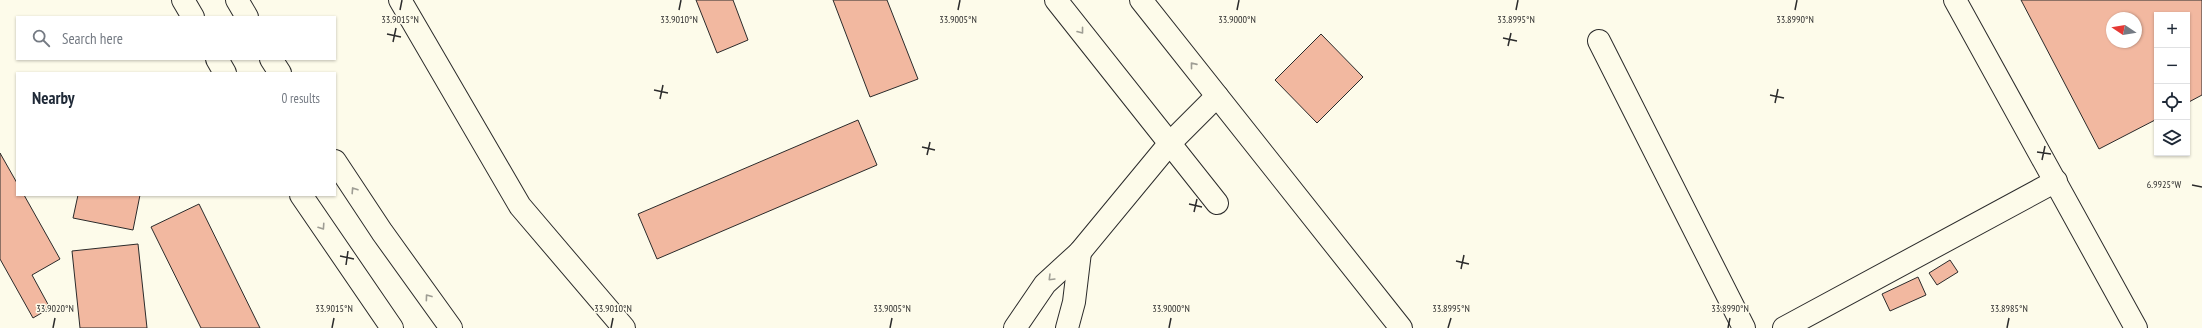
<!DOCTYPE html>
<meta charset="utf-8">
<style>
:root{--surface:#fff;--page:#f2f2f3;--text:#1f2937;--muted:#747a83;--line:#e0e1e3}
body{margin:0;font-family:"PT Sans Narrow",sans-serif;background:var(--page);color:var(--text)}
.controls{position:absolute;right:12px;top:12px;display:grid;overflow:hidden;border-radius:0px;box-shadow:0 1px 3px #0004}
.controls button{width:36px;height:36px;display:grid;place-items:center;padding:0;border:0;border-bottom:1px solid var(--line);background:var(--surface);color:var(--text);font:20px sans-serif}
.compass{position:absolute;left:2106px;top:12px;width:36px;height:36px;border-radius:50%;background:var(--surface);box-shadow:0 1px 3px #0004;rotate:282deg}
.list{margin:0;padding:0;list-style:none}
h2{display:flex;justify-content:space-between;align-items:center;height:52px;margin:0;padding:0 16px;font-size:17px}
h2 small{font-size:13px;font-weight:400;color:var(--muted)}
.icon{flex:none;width:22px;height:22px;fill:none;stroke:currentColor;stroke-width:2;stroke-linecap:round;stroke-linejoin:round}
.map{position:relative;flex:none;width:2202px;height:328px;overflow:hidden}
.search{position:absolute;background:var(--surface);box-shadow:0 1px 3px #0004;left:16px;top:16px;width:320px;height:44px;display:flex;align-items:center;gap:10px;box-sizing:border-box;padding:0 14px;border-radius:0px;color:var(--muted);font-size:15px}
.panel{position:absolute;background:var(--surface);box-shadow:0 1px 3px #0004;left:16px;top:72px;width:320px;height:124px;border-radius:0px}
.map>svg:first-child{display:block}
</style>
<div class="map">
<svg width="2202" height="328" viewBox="0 0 2202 328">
<rect width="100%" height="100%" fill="#fdfbea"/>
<g fill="#f2b8a0" stroke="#2b2b2b" fill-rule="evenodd">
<path d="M696,0H733L748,40L717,53Z"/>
<path d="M833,0H887L918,79L870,97Z"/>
<path d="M2021,0H2202V95L2187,103V15H2157V119L2099,149ZM2112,18H2136V42H2112Z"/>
<path d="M1321,34L1363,77L1317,123L1275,80Z"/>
<path d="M858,120L877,165L657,259L638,214Z"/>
<path d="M0,153L17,183V195H24L60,259L32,275L50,308L33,318L0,259Z"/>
<path d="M78,195H140L133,230L73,218Z"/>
<path d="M199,204L260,328H201L151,227Z"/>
<path d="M138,244L147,328H80L72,251Z"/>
<path d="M1950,260L1958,272L1937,285L1929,273Z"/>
<path d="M1918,277L1926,295L1890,311L1882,294Z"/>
</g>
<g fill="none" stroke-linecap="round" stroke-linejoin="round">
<defs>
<g id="minor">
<path d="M400,0L520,206L624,328"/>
<path d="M1056,0L1217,203"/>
<path d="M1141,0L1401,328"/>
<path d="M1955,0L2136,328"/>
<path d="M1599,41L1744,328"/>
<path d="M1015,328L1045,284L1080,252L1170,143L1217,96"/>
<path d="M1067,328L1074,302L1080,252"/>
<path d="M1784,328L2056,181"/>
</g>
<g id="major">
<path d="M183,0L193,17"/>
<path d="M237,0L247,17"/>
<path d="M217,59L225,73"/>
<path d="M271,59L280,73"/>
<path d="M335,161L382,232L451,328"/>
<path d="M301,195L392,328"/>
</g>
</defs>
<use href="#minor" stroke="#2b2b2b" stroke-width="24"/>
<use href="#major" stroke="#2b2b2b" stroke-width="24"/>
<use href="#minor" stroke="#fdfbea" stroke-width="22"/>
<use href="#major" stroke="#fdfbea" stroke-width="22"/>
</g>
<defs><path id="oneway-chevron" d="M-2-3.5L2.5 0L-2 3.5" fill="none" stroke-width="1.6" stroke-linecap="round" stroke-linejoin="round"/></defs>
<g stroke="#9e9d94">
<use href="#oneway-chevron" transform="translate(1081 31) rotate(52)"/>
<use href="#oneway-chevron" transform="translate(1193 65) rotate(-129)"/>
<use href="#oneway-chevron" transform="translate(354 190) rotate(-123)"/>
<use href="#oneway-chevron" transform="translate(322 227) rotate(56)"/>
<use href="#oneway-chevron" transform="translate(1051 278) rotate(135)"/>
<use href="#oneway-chevron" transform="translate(428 297) rotate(-126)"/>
</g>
<path fill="none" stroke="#2b2b2b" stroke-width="1.5" d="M400,10L402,0M679,10L681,0M958,10L960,0M1237,10L1239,0M1516,10L1518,0M1795,10L1797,0M387,34L401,37M1503,38L1517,41M393,42L396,28M1508,46L1511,33M654,90L668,93M1770,95L1784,98M660,99L663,85M1775,103L1778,89M922,147L935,150M2037,152L2051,154M927,155L930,142M2042,160L2045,146M2192,185L2202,187M1189,204L1202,207M1194,212L1197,199M340,256L354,259M1456,261L1469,264M346,265L348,251M1461,269L1464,255M53,328L55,318M332,328L334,318M611,328L613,318M890,328L892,318M1169,328L1171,318M1448,328L1451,318M1728,328L1730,318M2007,328L2009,318"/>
<g font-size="10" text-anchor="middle" fill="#2b2b2b" stroke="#fdfbea" stroke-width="3" stroke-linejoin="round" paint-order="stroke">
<text x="400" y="23">33.9015°N</text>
<text x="679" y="23">33.9010°N</text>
<text x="958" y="23">33.9005°N</text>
<text x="1237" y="23">33.9000°N</text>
<text x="1516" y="23">33.8995°N</text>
<text x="1795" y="23">33.8990°N</text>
<text x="2164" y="188">6.9925°W</text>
<text x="55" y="312">33.9020°N</text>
<text x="334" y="312">33.9015°N</text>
<text x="613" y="312">33.9010°N</text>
<text x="892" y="312">33.9005°N</text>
<text x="1171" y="312">33.9000°N</text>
<text x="1451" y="312">33.8995°N</text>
<text x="1730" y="312">33.8990°N</text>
<text x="2009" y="312">33.8985°N</text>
</g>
</svg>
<div class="controls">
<button>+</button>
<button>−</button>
<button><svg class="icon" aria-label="locate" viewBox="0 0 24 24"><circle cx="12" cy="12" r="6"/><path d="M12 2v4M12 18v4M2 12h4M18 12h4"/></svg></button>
<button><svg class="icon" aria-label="layers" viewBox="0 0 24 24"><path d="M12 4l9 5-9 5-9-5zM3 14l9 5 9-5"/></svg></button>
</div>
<svg class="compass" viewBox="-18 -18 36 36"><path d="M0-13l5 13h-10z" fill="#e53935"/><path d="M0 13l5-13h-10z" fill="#747a83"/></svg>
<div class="search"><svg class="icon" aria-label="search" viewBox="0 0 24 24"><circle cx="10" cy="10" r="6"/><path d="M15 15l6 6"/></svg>Search here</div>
<section class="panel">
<h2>Nearby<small>0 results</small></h2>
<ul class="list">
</ul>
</section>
</div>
